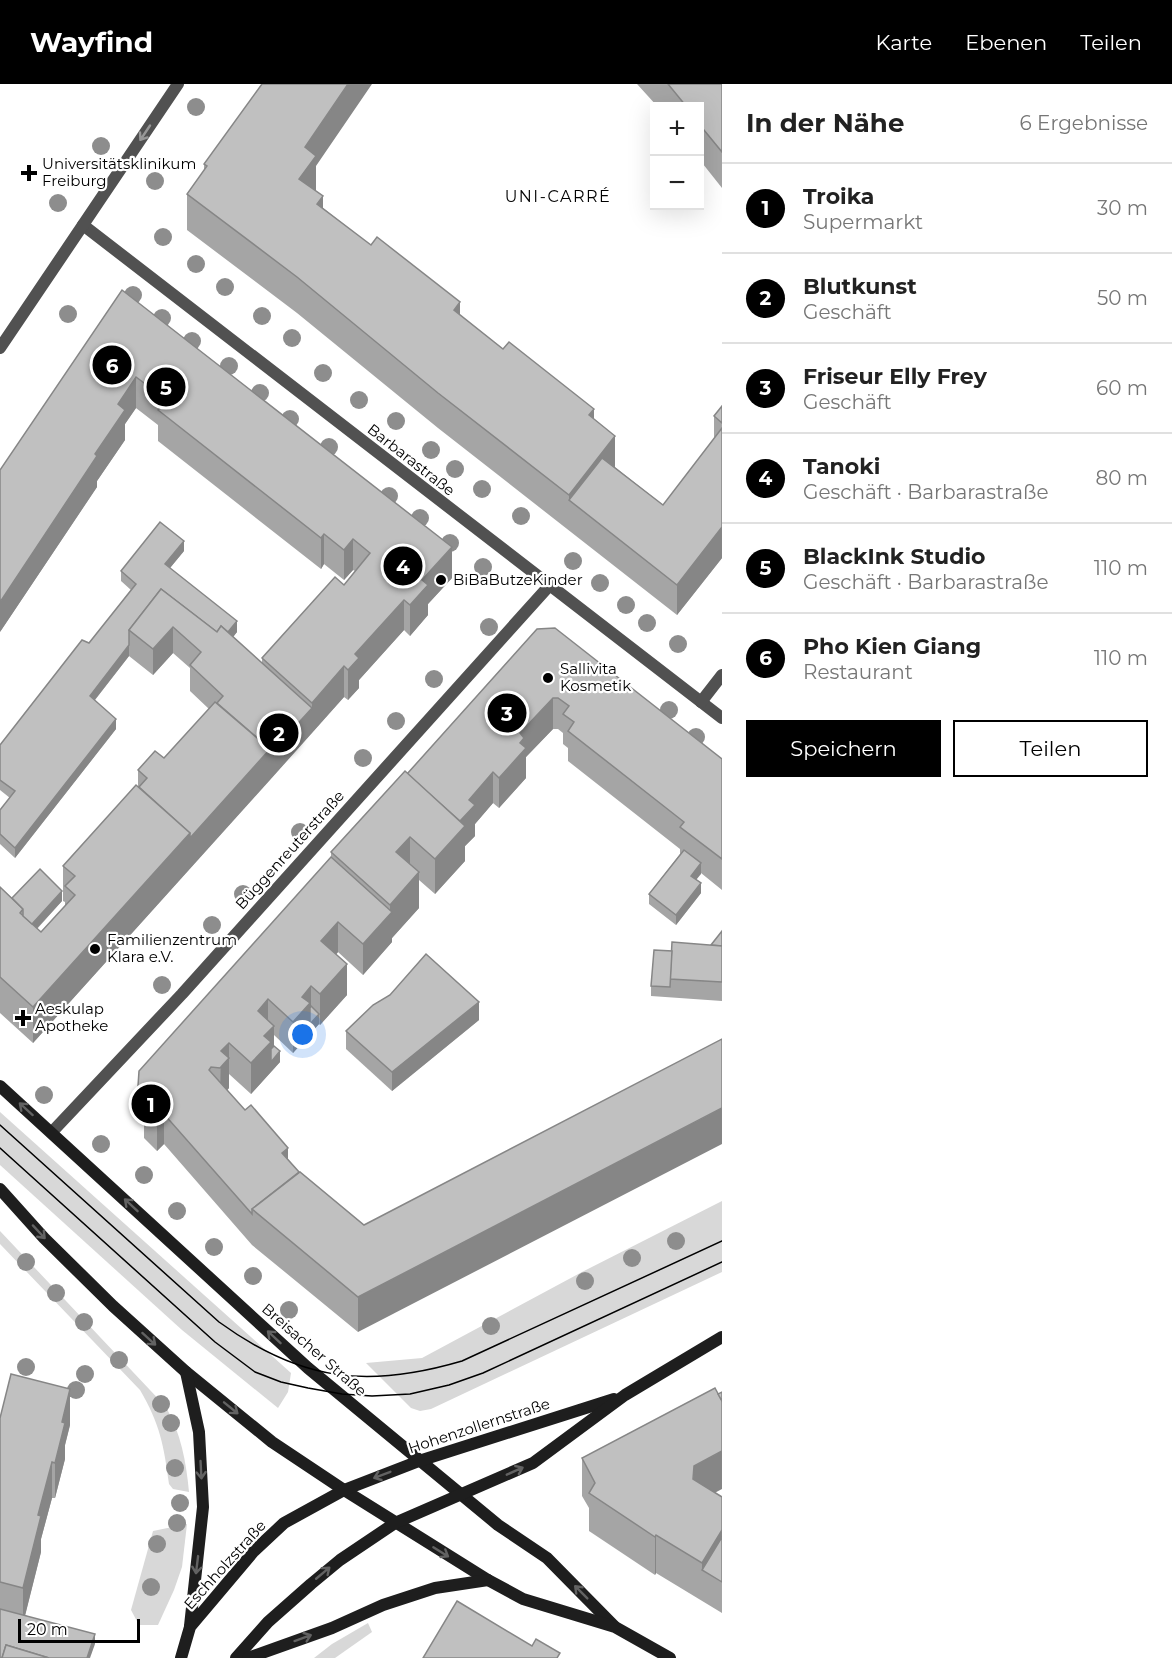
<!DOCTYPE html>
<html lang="de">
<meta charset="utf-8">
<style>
:root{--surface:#fff;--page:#f6f6f6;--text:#222;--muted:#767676;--line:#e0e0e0;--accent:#000}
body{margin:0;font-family:Montserrat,sans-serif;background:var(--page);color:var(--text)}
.controls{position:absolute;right:18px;top:18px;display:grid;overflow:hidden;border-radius:0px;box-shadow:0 6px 24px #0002}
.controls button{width:54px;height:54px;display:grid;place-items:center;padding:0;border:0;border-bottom:2px solid var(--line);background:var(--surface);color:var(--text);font:30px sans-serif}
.scale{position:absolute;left:18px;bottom:15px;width:122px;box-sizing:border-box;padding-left:6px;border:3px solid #000;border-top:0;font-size:16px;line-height:21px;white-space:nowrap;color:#000;-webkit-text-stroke:4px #fff;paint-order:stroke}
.you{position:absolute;left:303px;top:951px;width:21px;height:21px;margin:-15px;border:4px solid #fff;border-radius:50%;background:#1a73e8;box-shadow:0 0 0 9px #1a73e833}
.badge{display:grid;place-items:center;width:39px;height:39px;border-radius:50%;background:var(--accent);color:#fff;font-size:20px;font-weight:700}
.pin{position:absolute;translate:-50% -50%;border:3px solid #fff;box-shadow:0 2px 6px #0006}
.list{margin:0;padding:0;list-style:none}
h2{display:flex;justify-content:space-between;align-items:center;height:78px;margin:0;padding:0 24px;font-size:26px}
h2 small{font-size:20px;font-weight:400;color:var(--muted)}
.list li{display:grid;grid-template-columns:39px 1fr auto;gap:18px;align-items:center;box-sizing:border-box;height:90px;padding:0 24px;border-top:2px solid var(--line)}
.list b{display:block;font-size:22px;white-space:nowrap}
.list p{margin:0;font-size:20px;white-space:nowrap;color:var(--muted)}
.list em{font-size:20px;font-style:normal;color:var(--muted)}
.actions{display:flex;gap:12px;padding:18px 24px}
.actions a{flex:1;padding:14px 0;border:2px solid var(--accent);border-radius:0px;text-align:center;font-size:21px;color:var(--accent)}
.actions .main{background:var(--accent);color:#fff}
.map{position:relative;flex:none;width:722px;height:1574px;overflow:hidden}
header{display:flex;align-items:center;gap:36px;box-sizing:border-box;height:84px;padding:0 30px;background:var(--accent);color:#fff}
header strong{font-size:28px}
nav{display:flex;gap:33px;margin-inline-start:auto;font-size:21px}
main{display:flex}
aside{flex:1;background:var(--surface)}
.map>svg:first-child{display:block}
</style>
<header>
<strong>Wayfind</strong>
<nav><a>Karte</a><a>Ebenen</a><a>Teilen</a></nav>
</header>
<main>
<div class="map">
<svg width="722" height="1574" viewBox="0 0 722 1574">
<rect width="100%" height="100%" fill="#fff"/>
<g fill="#d8d8d8">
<path d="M0,1028L291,1289L288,1308L278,1324L182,1246L0,1081Z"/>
<path d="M722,1117V1188L431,1325L420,1327L411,1324L366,1279L422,1274L582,1188Z"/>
<path d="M0,1147L166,1323C181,1350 186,1377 189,1408L173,1405L169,1400C164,1362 160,1340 140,1306L0,1160Z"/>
<path d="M187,1440L182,1483L174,1506L158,1541H139L131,1526L153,1447Z"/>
<path d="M368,1539L372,1548L335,1574H314L332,1560Z"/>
</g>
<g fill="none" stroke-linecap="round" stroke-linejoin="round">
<g stroke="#515151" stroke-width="12">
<path d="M83,141L722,634"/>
<path d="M0,264L178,0"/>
<path d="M701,618L722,591"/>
<path d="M52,1048L182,910L549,502"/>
</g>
<g stroke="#1e1e1e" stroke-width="12">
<path d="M0,1002L308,1284L498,1441L547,1474L614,1542"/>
<path d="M0,1105L44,1154L113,1222L186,1288L272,1358L344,1406L488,1496L523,1515L615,1543L670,1574"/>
<path d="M186,1288L199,1348L203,1423L190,1542"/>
<path d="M181,1574L190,1543L254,1467L284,1439L344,1406L419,1377L614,1315"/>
<path d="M236,1574L268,1538L311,1500L340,1476L395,1439L533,1379L625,1311L722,1253"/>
<path d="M248,1574L332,1544L383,1521L435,1504L488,1496"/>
</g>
<g stroke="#000" stroke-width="1.5">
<path d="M0,1041L219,1238C300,1297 367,1305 462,1277L722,1157"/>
<path d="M0,1064L215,1258L255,1288L281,1298L308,1304L342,1310L372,1312L410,1310L449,1301L483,1289L722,1178"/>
</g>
</g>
<g fill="#8d8d8d">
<circle cx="196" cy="23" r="9"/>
<circle cx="101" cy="62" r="9"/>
<circle cx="155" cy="97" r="9"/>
<circle cx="58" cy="119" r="9"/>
<circle cx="163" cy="153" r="9"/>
<circle cx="196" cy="180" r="9"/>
<circle cx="225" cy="203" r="9"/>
<circle cx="133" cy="211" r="9"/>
<circle cx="68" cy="230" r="9"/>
<circle cx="262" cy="232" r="9"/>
<circle cx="162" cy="234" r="9"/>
<circle cx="292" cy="254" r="9"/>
<circle cx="192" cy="257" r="9"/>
<circle cx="229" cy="282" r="9"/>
<circle cx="323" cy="289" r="9"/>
<circle cx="260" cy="309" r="9"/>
<circle cx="359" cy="316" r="9"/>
<circle cx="290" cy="335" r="9"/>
<circle cx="396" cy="337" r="9"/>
<circle cx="329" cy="363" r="9"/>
<circle cx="431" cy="366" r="9"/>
<circle cx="455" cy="385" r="9"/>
<circle cx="482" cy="405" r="9"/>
<circle cx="389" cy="412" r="9"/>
<circle cx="521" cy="432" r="9"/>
<circle cx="420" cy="434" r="9"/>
<circle cx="450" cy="459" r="9"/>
<circle cx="573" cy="477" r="9"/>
<circle cx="483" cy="483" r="9"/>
<circle cx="600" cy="499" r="9"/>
<circle cx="626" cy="521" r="9"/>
<circle cx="647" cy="539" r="9"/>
<circle cx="489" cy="543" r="9"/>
<circle cx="678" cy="560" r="9"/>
<circle cx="434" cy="595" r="9"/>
<circle cx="669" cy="626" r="9"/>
<circle cx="396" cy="637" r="9"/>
<circle cx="696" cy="653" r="9"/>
<circle cx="363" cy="674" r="9"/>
<circle cx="300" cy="748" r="9"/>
<circle cx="243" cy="810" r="9"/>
<circle cx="212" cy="841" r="9"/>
<circle cx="162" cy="901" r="9"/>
<circle cx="44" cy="1011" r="9"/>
<circle cx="101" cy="1060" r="9"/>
<circle cx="144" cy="1091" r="9"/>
<circle cx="177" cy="1127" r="9"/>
<circle cx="676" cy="1157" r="9"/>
<circle cx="214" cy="1163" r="9"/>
<circle cx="632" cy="1174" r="9"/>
<circle cx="26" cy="1178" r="9"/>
<circle cx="253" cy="1192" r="9"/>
<circle cx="585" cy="1197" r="9"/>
<circle cx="56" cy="1209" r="9"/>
<circle cx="289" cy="1226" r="9"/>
<circle cx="84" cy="1238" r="9"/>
<circle cx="491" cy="1242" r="9"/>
<circle cx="119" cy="1276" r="9"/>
<circle cx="26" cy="1283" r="9"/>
<circle cx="85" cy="1290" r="9"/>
<circle cx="76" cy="1306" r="9"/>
<circle cx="161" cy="1320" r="9"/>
<circle cx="171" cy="1339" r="9"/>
<circle cx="175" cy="1384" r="9"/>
<circle cx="180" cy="1419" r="9"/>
<circle cx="177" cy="1439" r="9"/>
<circle cx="157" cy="1460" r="9"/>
<circle cx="151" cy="1503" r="9"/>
</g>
<g fill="#a5a5a5">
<path d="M637,0H722V104L699,75V22H657Z"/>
<path d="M204,80L316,82V108L323,124L594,336L615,383L663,421L714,355V332L722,322V474L677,531L438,344L297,229L187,146V110L204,87Z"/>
<path d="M122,206L452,494L428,520V531L410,552L404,546L359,596V604L348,616L344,613L33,959L0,929V803L12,814L62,817L37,845L41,848L65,822V818L63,817V782L138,702V686L164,674L209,625L190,607V584L173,569L153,591L129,572L95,616L116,645L15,774L0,760V726L10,714L0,706V661L89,559L131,506L121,497V487L184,467L170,484L237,548L233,553L262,579V574L344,501L355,487L353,486L344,496L324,480L321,485L158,357V341L136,324L125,340V356L97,397V403L0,548Z"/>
<path d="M537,545L722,675V806L701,789L696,795L701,809L676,841L649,820V810L680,770V765L568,677V664L563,660V649L558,645H553L526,673V694L499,724L493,719L475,740V752L465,762V777L435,810L419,796V824L392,854V858L363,891L338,868L336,871L347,911L320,941L319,940L293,969L274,951V962L280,978L251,1010L229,990V1004L227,1006L299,1088L364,1141L358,1248L252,1161L164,1060L157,1067L144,1054V1039L138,1032V1002L331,773V768L407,690Z"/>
<path d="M722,847V917L651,912V902L672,867L711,861Z"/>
<path d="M479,936L392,1007L346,965V947Z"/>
<path d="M0,1334L70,1341L65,1361V1375L55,1414H52L41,1455V1468L25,1531L95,1560L0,1574Z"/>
<path d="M582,1374L715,1409L722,1413V1529L656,1489L655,1491L589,1447V1424L582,1412Z"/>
</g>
<g fill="#868686">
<path d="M348,0H372L316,82V107L299,95L305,63Z"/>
<path d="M323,112V148L317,120Z"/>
<path d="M460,218V254L454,226Z"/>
<path d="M136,293V324L125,340V356L97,397V403L0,548V518L95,370L118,320Z"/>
<path d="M594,325V360L589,331Z"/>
<path d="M615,352V388L569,416V411Z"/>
<path d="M722,443V474L677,531V501Z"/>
<path d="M324,450V480L321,485V454Z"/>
<path d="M353,455V486L344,496V466Z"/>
<path d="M184,457V467L165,490V480Z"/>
<path d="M452,463V494L428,520V531L410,552V521L422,496Z"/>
<path d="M404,516V546L359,596V604L348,616V586L355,570Z"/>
<path d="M237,537V548L217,573V563Z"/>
<path d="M173,543V569L153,591V565Z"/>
<path d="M129,561V572L90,622V612Z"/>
<path d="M344,582V613L312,649V619Z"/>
<path d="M553,614V645L526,673V694L499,724V694L520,649Z"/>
<path d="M312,624V649L270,696V670Z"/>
<path d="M116,635V645L15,774V764Z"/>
<path d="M270,665V696L33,959V923L190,749Z"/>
<path d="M493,688V719L475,740V752L465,762V777L435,810V775L457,740L469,716Z"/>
<path d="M410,753V788L396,768Z"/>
<path d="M701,779V790L691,802V792Z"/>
<path d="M419,788V824L392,854V858L363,891V860L390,830V821Z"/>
<path d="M701,799V809L676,841V831Z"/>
<path d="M62,807V817L28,854V844Z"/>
<path d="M338,838V868L321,887V857Z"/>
<path d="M347,880V911L320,941V910Z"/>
<path d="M311,902V932L310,934V950L293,969V938L302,913Z"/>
<path d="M268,915V946L258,927Z"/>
<path d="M479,918V936L392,1007V988Z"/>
<path d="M319,930V940L310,950V940Z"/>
<path d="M274,942V972L271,975V988L251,1010V979L264,952Z"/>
<path d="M229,959V1004L220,1015L221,967Z"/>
<path d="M280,967V978L271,988V978Z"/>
<path d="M722,1024V1060L358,1248V1213Z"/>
<path d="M164,1030V1060L157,1067V1037Z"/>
<path d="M288,1064V1095L282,1069Z"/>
<path d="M70,1305V1341L65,1361V1375L55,1414V1379L62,1338Z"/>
<path d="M722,1367V1405L694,1420L693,1395L694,1382Z"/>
<path d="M52,1378V1414L41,1455V1468L23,1540V1504L38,1431Z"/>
<path d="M722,1446V1484L702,1486V1479Z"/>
<path d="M656,1451V1489L655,1491V1453Z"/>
<path d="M95,1550V1560L90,1574H87Z"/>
</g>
<g fill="#c0c0c0" stroke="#868686" stroke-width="1.5">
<path d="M262,0H348L305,63L316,72L299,95L323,112L317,120L371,161L377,153L460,218L454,226L503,265L509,258L594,325L589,331L615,352L569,411L438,309L297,193L187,110L207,82L204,80Z"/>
<path d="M668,0H722V68L699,40V22H686Z"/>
<path d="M122,206L452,463L422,496L428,501L410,521L404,516L355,570L359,574L348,586L344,582L312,619L262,574L335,493L344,501L370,469L353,455L344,466L324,450L321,454L158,326L167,316L136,293L118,320L125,326L95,370L97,372L0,518V386Z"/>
<path d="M722,322V339L714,332Z"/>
<path d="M722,344V443L677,501L569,416L602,374L663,421Z"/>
<path d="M160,438L184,457L165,480L237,537L228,548L221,542L217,548L161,505L129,546V561L90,612L116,635L15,764L0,750V726L15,707L0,696V661L82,556L89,559L136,500L121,487Z"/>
<path d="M161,505L217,548L221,542L312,624L270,670V665L217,619L223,612L190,581L201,568L173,543L153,565L129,546Z"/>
<path d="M555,544L722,675V775L680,743L684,738L568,647L574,638L563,630L569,622L558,614H553L520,649L524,654L520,659L526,664L499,694L493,688L469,716L475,721L460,737L407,690L537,545Z"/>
<path d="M215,618L270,665L190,754V749L139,703L147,694L138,686L155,667L164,674Z"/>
<path d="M405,687L465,742L435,775L410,753L396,768L419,788L390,821L331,768Z"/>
<path d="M136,701L190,749L33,923L0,893V803L23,825L20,829L41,848L75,811L65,802L75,792L63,782Z"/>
<path d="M684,766L701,779L691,792L701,799L676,831L649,810Z"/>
<path d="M331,773L392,828L363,860L338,838L321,857L347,880L320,910L311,902L302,913L310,919L293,938L268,915L258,927L274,942L264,952L271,958L251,979L229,959L221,967L229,974L220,984L211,983L209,986L245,1026L251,1021L288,1064L282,1069L299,1088L252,1125V1130L164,1030L157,1037L144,1023V1016L148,1012L138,1002L139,987Z"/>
<path d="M40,785L62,807L32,840L23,832V825L12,814Z"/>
<path d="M722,847V862L711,861Z"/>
<path d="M672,858L722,862V898L670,895Z"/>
<path d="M654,866L672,867L670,903L651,902Z"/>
<path d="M426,870L479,918L392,988L346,947L373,921L390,911Z"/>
<path d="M311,922L319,930L310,940V924Z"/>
<path d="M722,955V1024L358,1213L252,1125L300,1088L364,1141Z"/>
<path d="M274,962L280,967L271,978V965Z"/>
<path d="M11,1290L70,1305L62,1338L65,1339L55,1379L52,1378L38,1431L41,1432L23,1504L0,1498V1334Z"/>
<path d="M715,1304L722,1317V1367L694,1382L693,1395L722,1413V1446L702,1479L656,1451L655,1453L589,1409L595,1399L582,1374Z"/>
<path d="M722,1308V1317L718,1310Z"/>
<path d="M722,1453V1498L702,1486Z"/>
<path d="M457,1517L532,1562L536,1555L560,1569L557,1574H423Z"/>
<path d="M0,1525L95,1550L87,1574H49L6,1561L2,1574H0Z"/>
<path d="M6,1561L49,1574H2Z"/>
</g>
<defs><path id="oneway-shaft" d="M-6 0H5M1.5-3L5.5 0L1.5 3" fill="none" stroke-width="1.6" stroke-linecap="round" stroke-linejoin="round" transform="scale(1.5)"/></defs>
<use stroke="#979797" href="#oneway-shaft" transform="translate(145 49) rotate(124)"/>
<g stroke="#626262">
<use href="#oneway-shaft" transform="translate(26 1025) rotate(-138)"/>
<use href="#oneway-shaft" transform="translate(131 1121) rotate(-137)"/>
<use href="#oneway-shaft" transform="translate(39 1148) rotate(47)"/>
<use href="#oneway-shaft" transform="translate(274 1253) rotate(-137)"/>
<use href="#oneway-shaft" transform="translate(149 1255) rotate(42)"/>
<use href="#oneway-shaft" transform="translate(231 1324) rotate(39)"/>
<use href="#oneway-shaft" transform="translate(201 1386) rotate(87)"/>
<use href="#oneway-shaft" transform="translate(515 1387) rotate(-24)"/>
<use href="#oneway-shaft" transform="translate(382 1391) rotate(159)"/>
<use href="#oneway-shaft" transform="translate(441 1468) rotate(32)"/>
<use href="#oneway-shaft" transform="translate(197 1481) rotate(97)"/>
<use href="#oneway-shaft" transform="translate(323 1489) rotate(-40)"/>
<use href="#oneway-shaft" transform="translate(581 1508) rotate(-135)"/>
<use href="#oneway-shaft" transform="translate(303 1554) rotate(-20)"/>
</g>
<g fill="#000" stroke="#fff" stroke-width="2">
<path d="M26 80h6v6h6v6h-6v6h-6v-6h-6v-6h6z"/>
<circle cx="441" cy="496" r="6"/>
<circle cx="548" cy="594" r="6"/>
<circle cx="95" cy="865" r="6"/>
<path d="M20 925h6v6h6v6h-6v6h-6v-6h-6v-6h6z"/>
</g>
<g text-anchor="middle" stroke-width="4.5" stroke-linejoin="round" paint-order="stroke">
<g font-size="15" fill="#000" stroke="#fff" text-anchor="start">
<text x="42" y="85">Universitätsklinikum<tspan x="42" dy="17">Freiburg</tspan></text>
<text x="453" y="501">BiBaButzeKinder</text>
<text x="560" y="590">Sallivita<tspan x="560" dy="17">Kosmetik</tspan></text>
<text x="107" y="861">Familienzentrum<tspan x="107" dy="17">Klara e.V.</tspan></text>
<text x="35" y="930">Aeskulap<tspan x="35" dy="17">Apotheke</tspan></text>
</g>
<g font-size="15" fill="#000" stroke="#fff">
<text transform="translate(411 376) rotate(38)" y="5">Barbarastraße</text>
<text transform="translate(290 766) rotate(-48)" y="5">Büggenreuterstraße</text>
<text transform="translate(314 1266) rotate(41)" y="5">Breisacher Straße</text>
<text transform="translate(479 1342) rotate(-18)" y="5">Hohenzollernstraße</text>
<text transform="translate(225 1481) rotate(-48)" y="5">Eschholzstraße</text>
</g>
<g font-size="16" letter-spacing="1.5" fill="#000" stroke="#fff">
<text x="558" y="118">UNI-CARRÉ</text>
</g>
</g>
</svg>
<div class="controls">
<button>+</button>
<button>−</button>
</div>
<div class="scale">20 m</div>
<div class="you"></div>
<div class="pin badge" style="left:151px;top:1020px">1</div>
<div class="pin badge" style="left:279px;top:649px">2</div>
<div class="pin badge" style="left:507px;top:629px">3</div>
<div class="pin badge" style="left:403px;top:482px">4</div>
<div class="pin badge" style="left:166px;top:303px">5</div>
<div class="pin badge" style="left:112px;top:281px">6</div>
</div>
<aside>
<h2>In der Nähe<small>6 Ergebnisse</small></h2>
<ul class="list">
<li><span class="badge">1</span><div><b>Troika</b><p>Supermarkt</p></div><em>30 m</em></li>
<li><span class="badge">2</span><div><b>Blutkunst</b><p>Geschäft</p></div><em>50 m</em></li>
<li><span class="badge">3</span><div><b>Friseur Elly Frey</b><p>Geschäft</p></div><em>60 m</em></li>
<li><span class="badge">4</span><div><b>Tanoki</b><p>Geschäft · Barbarastraße</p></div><em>80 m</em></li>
<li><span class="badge">5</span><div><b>BlackInk Studio</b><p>Geschäft · Barbarastraße</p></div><em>110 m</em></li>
<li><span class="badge">6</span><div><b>Pho Kien Giang</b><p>Restaurant</p></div><em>110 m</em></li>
</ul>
<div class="actions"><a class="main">Speichern</a><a>Teilen</a></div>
</aside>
</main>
